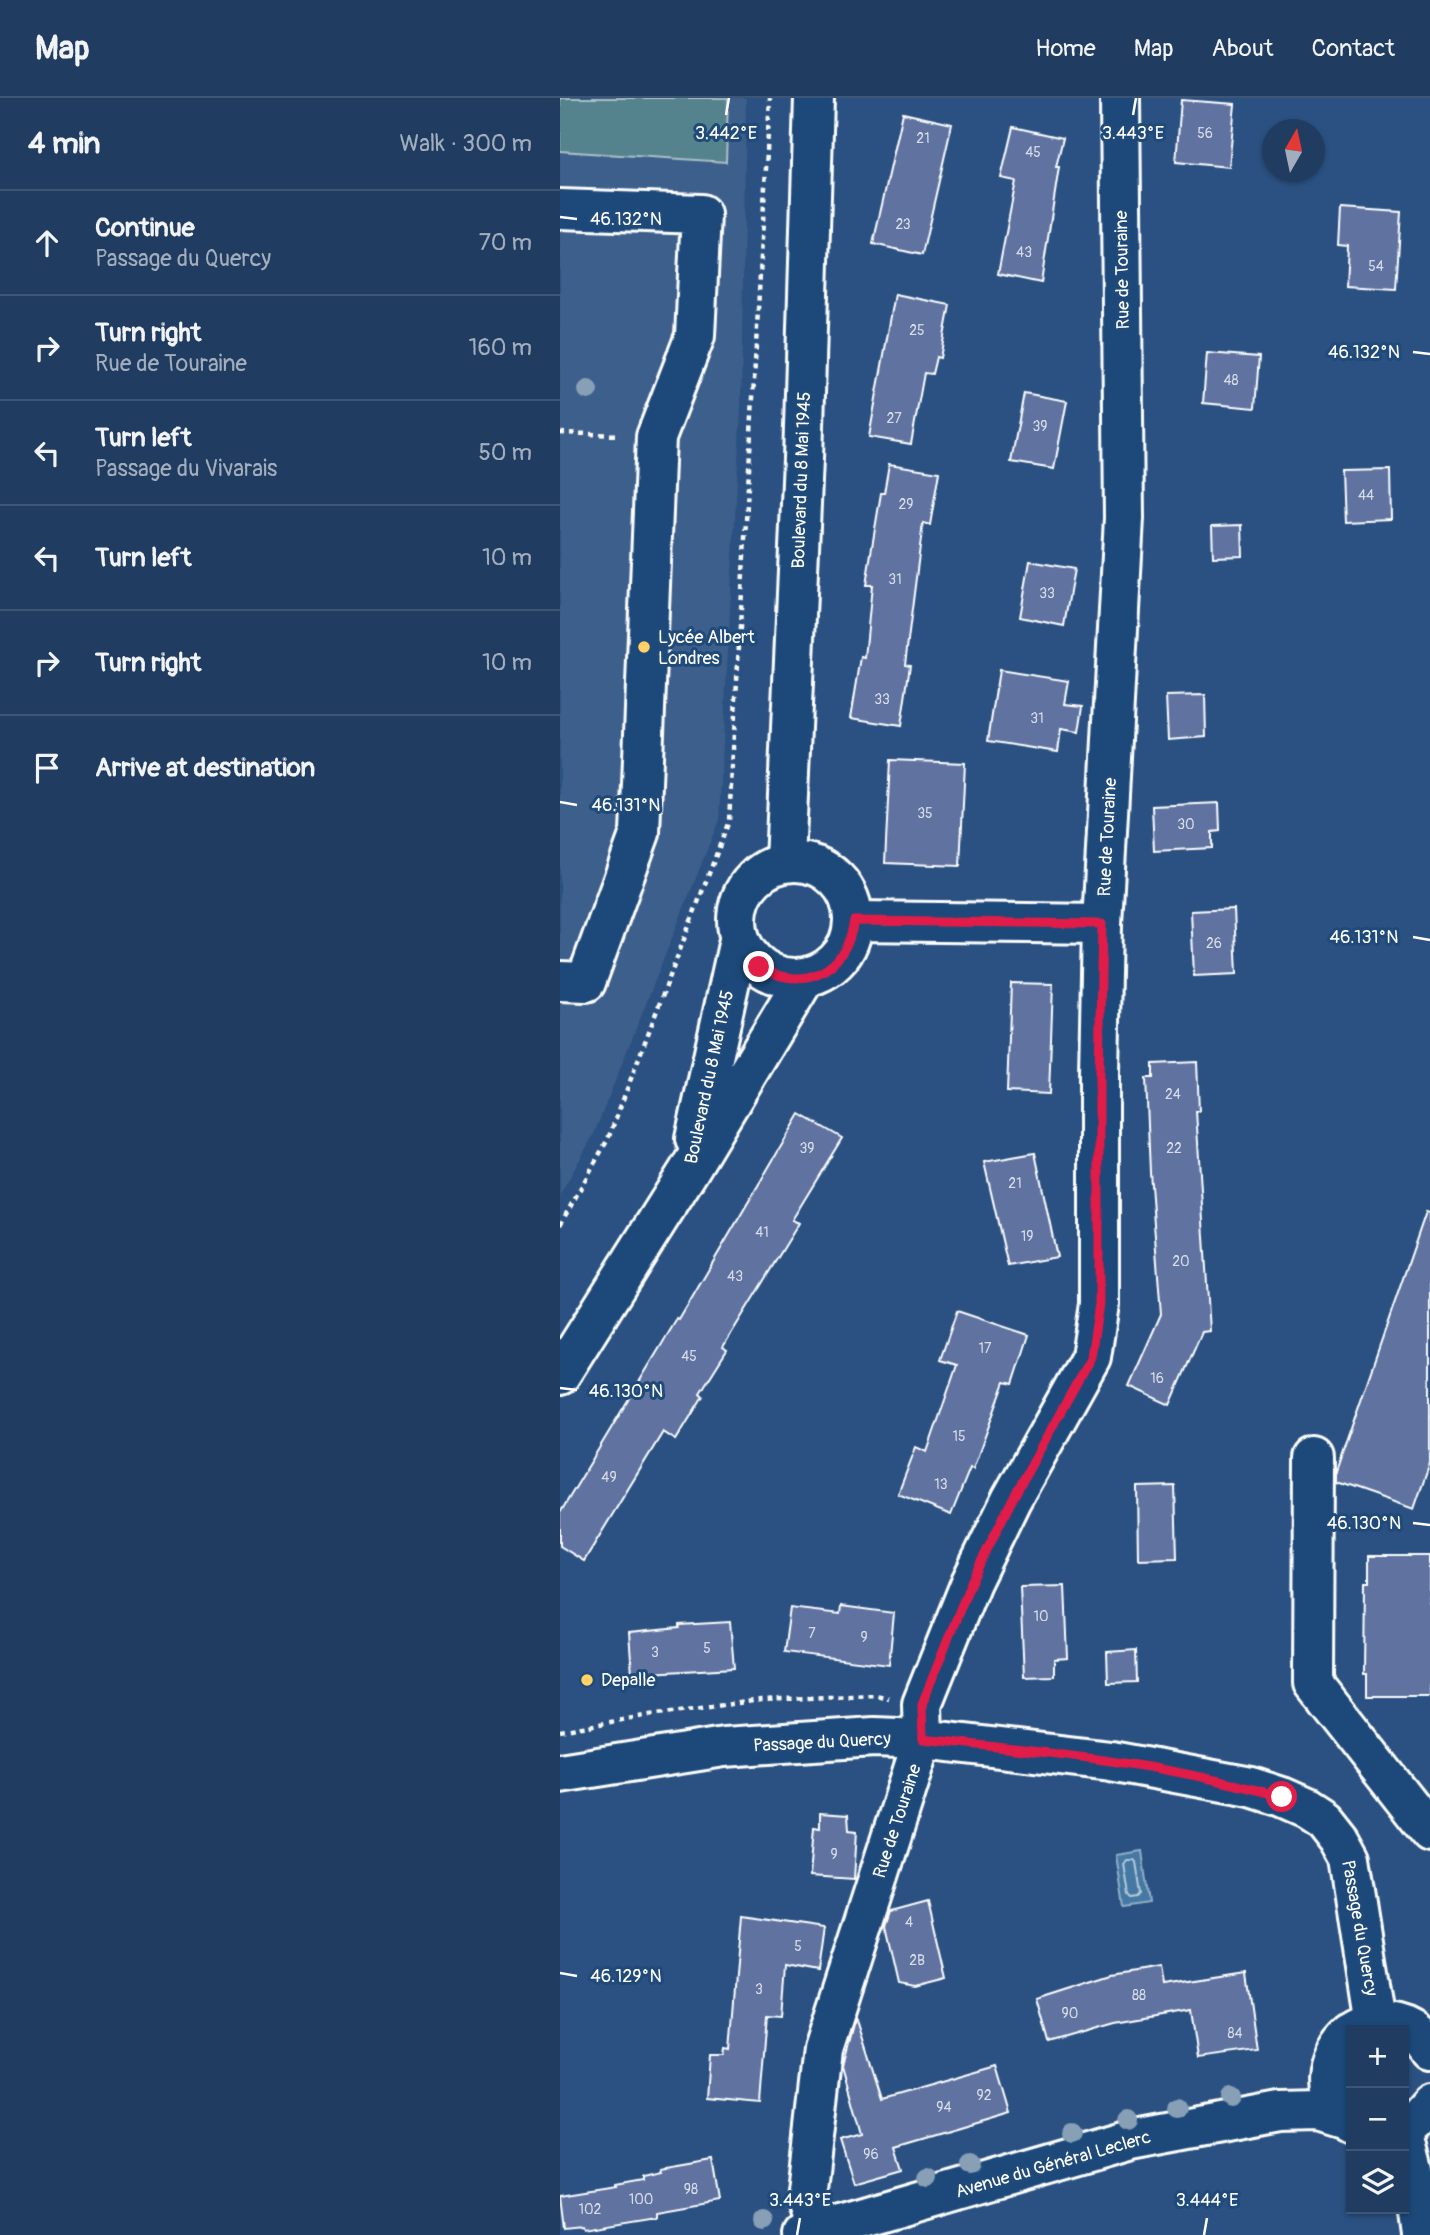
<!DOCTYPE html>
<meta charset="utf-8">
<style>
:root{--surface:#203d61;--page:#2d486a;--text:#f1f3f6;--muted:#a2aebd;--line:#3d5676}
body{margin:0;font-family:Pangolin,sans-serif;background:var(--page);color:var(--text)}
.controls{position:absolute;right:21px;bottom:21px;display:grid;overflow:hidden;border-radius:0px;box-shadow:0 2px 5px #0004}
.controls button{width:63px;height:63px;display:grid;place-items:center;padding:0;border:0;border-bottom:2px solid var(--line);background:var(--surface);color:var(--text);font:35px sans-serif}
.compass{position:absolute;left:702px;top:21px;width:63px;height:63px;border-radius:50%;background:var(--surface);box-shadow:0 2px 5px #0004;rotate:9deg}
.stop{position:absolute;width:21px;height:21px;margin:-16px;border:5px solid #e11d48;border-radius:50%;background:#fff}
.stop.end{background:#e11d48;border-color:#fff;box-shadow:0 2px 7px #0008}
.list{margin:0;padding:0;list-style:none}
h2{display:flex;justify-content:space-between;align-items:center;height:91px;margin:0;padding:0 28px;font-size:30px}
h2 small{font-size:23px;font-weight:400;color:var(--muted)}
.list li{display:grid;grid-template-columns:46px 1fr auto;gap:21px;align-items:center;box-sizing:border-box;height:105px;padding:0 28px;border-top:2px solid var(--line)}
.list b{display:block;font-size:26px;white-space:nowrap}
.list p{margin:0;font-size:23px;white-space:nowrap;color:var(--muted)}
.list em{font-size:23px;font-style:normal;color:var(--muted)}
.icon{flex:none;width:38px;height:38px;fill:none;stroke:currentColor;stroke-width:2;stroke-linecap:round;stroke-linejoin:round}
.map{position:relative;flex:none;width:870px;height:2137px;overflow:hidden}
header{display:flex;align-items:center;gap:42px;box-sizing:border-box;height:98px;padding:0 35px;background:var(--surface);border-bottom:2px solid var(--line)}
header strong{font-size:33px}
nav{display:flex;gap:38px;margin-inline-start:auto;font-size:24px}
main{display:flex}
aside{flex:1;background:var(--surface)}
.map>svg:first-child{display:block}
</style>
<header>
<strong>Map</strong>
<nav><a>Home</a><a>Map</a><a>About</a><a>Contact</a></nav>
</header>
<main>
<aside>
<h2>4 min<small>Walk · 300 m</small></h2>
<ul class="list">
<li><svg class="icon" aria-label="ahead" viewBox="0 0 24 24"><path d="M12 20V5M6 11l6-6 6 6"/></svg><div><b>Continue</b><p>Passage du Quercy</p></div><em>70 m</em></li>
<li><svg class="icon" aria-label="right" viewBox="0 0 24 24"><path d="M7 20v-9h11M14 6l5 5-5 5"/></svg><div><b>Turn right</b><p>Rue de Touraine</p></div><em>160 m</em></li>
<li><svg class="icon" aria-label="left" viewBox="0 0 24 24"><path d="M17 20v-9H6M10 6l-5 5 5 5"/></svg><div><b>Turn left</b><p>Passage du Vivarais</p></div><em>50 m</em></li>
<li><svg class="icon" aria-label="left" viewBox="0 0 24 24"><path d="M17 20v-9H6M10 6l-5 5 5 5"/></svg><div><b>Turn left</b></div><em>10 m</em></li>
<li><svg class="icon" aria-label="right" viewBox="0 0 24 24"><path d="M7 20v-9h11M14 6l5 5-5 5"/></svg><div><b>Turn right</b></div><em>10 m</em></li>
<li><svg class="icon" aria-label="arrive" viewBox="0 0 24 24"><path d="M6 21V4h12l-3 4 3 4H6"/></svg><div><b>Arrive at destination</b></div></li>
</ul>
</aside>
<div class="map">
<svg width="870" height="2137" viewBox="0 0 870 2137">
<rect width="100%" height="100%" fill="#2a5181"/>
<filter id="ink" filterUnits="userSpaceOnUse"><feTurbulence type="fractalNoise" baseFrequency=".0143" numOctaves="2"/><feDisplacementMap in="SourceGraphic" scale="14" xChannelSelector="R" yChannelSelector="G"/><feConvolveMatrix kernelMatrix="1 2 1 2 8 2 1 2 1" color-interpolation-filters="sRGB"/></filter>
<g filter="url(#ink)">
<path fill="#3e5e8c" d="M0,0H186L181,308L159,722L34,1036L0,1097Z"/>
<path fill="#55838d" stroke="#aac1c6" stroke-width="2" d="M0,0H168L166,64L0,53Z"/>
<path fill="#4578a2" stroke="#8faec7" stroke-width="2" d="M582,1753L589,1805L564,1809L556,1757Z"/>
<g fill="none" stroke-linecap="round" stroke-linejoin="round">
<path stroke="#b5c9da" stroke-width="2" d="M567,1762H574L576,1764L581,1796L578,1799L572,1800L569,1797L564,1766Z"/>
</g>
<g fill="#5e72a0" stroke="#fff" stroke-width="2">
<path d="M621,2L675,6L669,69L616,64Z"/>
<path d="M343,15L392,26L362,157L313,146Z"/>
<path d="M453,29L503,40L496,69H499L481,185L438,176L456,83L441,80Z"/>
<path d="M780,110L841,114L836,191L785,188L787,148L778,147Z"/>
<path d="M335,196L390,207L380,260L376,259L372,276L364,275L351,346L309,339Z"/>
<path d="M647,255L699,259L695,310L643,305Z"/>
<path d="M464,295L507,303L494,371L451,364Z"/>
<path d="M329,366L379,374L370,427L363,425L345,566L350,567L341,628L291,620L301,559L305,560L312,487H306L311,455L321,395H324Z"/>
<path d="M830,372L831,421L783,423L781,373Z"/>
<path d="M682,427L683,458L653,459L652,428Z"/>
<path d="M470,463L514,471L504,528L460,519Z"/>
<path d="M439,572L509,583L505,606L523,608L519,634L501,631L498,654L428,643Z"/>
<path d="M645,597L646,639L608,642L606,598Z"/>
<path d="M330,662L405,665L400,768L325,765Z"/>
<path d="M659,705L660,733L652,734V750L594,753L592,708Z"/>
<path d="M674,811L677,876L634,878L631,813Z"/>
<path d="M451,885L493,886L489,996L447,994Z"/>
<path d="M637,964L639,1013H636L650,1233L642,1234L610,1307L569,1288L601,1216L590,1074L586,980H593V966Z"/>
<path d="M240,1016L282,1040L232,1122L239,1125L163,1249L167,1252L140,1295L143,1298L116,1342L103,1334L24,1463L0,1448V1415L117,1221L119,1222Z"/>
<path d="M475,1055L497,1159L448,1168L424,1064Z"/>
<path d="M866,1114L870,1115V1365L854,1411L776,1384V1374Z"/>
<path d="M397,1213L469,1237L453,1286L445,1284L413,1371L410,1370L391,1417L338,1396L356,1349L367,1354L397,1267L380,1262Z"/>
<path d="M615,1388L617,1460L578,1461L577,1389Z"/>
<path d="M809,1458H870V1598H807V1576H804L805,1484H809Z"/>
<path d="M505,1488L508,1560L494,1561V1578L464,1579L460,1489Z"/>
<path d="M281,1508L334,1515L329,1567L224,1554L230,1510L280,1516Z"/>
<path d="M170,1524L174,1570L72,1576L69,1535L119,1530V1527Z"/>
<path d="M576,1552L577,1584L548,1585L547,1554Z"/>
<path d="M260,1715L288,1717L289,1732L297,1733L294,1781L250,1778L254,1729L260,1730Z"/>
<path d="M368,1803L386,1880L355,1888L339,1885L326,1828L331,1813Z"/>
<path d="M181,1818L264,1830L258,1873L225,1867L221,1918L207,1917L200,2005L147,2000L150,1957H164L165,1950L170,1951Z"/>
<path d="M599,1869L602,1888L686,1875L697,1952L638,1960L631,1912L555,1925L489,1944L477,1901L552,1877Z"/>
<path d="M296,1919L322,2001L437,1968L451,2015L336,2049L343,2071L294,2085L280,2042L302,2036L283,1967Z"/>
<path d="M153,2062L160,2103L97,2114V2119L23,2131L22,2128L4,2130L0,2098L56,2089L55,2087L83,2082V2078L101,2074L100,2071Z"/>
</g>
<g fill="none" stroke-linecap="round" stroke-linejoin="round">
<defs>
<g id="minor">
<path d="M0,111L141,116L135,238L96,339L80,735L26,884L0,883"/>
<circle cx="235" cy="822" r="58"/>
<path d="M225,764L243,361L254,0"/>
<path d="M294,823L542,826"/>
<path d="M135,1041L179,842"/>
<path d="M0,1277L128,1074L245,880"/>
<path d="M754,1360L753,1585L870,1734"/>
<path d="M256,2133L246,2100L263,1951L363,1641L362,1606L411,1484L451,1402L531,1259L539,1206V975L542,826L564,420L560,0"/>
<path d="M243,2137L570,2042L720,2014L758,2013L787,2022"/>
</g>
<g id="major">
<path d="M0,1675L164,1649L314,1639L363,1641L551,1663L691,1689L722,1699L747,1710L764,1721L779,1740L790,1760L816,1925"/>
<path d="M795,1932C821,1918 855,1925 870,1952"/>
<path d="M791,1934C763,1958 758,2002 791,2025"/>
<path d="M844,2030L854,2024L870,2006"/>
<path d="M844,2037L853,2071L862,2137"/>
</g>
</defs>
<use href="#minor" stroke="#fff" stroke-width="44"/>
<use href="#major" stroke="#fff" stroke-width="44"/>
<g stroke="#fff" stroke-width="4.5" stroke-dasharray="5 5" stroke-linecap="butt">
<path d="M0,335L60,337"/>
<path d="M0,1127L48,1041L169,723L210,0"/>
<path d="M0,1633L90,1617L201,1602L316,1597L329,1600"/>
</g>
<use href="#minor" stroke="#1f4a7a" stroke-width="38"/>
<use href="#major" stroke="#1f4a7a" stroke-width="38"/>
</g>
<g fill="#88a0b6">
<circle cx="28" cy="292" r="10"/>
<circle cx="671" cy="2000" r="10"/>
<circle cx="617" cy="2010" r="10"/>
<circle cx="568" cy="2022" r="10"/>
<circle cx="512" cy="2035" r="10"/>
<circle cx="410" cy="2067" r="10"/>
<circle cx="368" cy="2080" r="10"/>
<circle cx="204" cy="2123" r="10"/>
</g>
</g>
<g fill="none" stroke-linecap="round" stroke-linejoin="round" filter="url(#ink)">
<path stroke="#e11d48" stroke-width="9" d="M199,869C245,894 285,874 294,823L542,826L539,975V1206L531,1259L452,1402L411,1484L362,1606L363,1641C483,1654 606,1665 722,1699"/>
</g>
<path fill="none" stroke="#fff" stroke-width="2.5" d="M166,17L169,0M573,17L576,0M0,119L17,121M853,254L870,256M0,704L17,707M853,839L870,842M0,1290L17,1292M853,1425L870,1427M0,1875L17,1878M237,2137L240,2120M644,2137L647,2120"/>
<g fill="#ffd166" stroke="#1f4a7a" stroke-width="2.5">
<circle cx="84" cy="549" r="7"/>
<circle cx="27" cy="1582" r="7"/>
</g>
<g text-anchor="middle" stroke-width="6" stroke-linejoin="round" paint-order="stroke">
<g font-size="14" fill="#d7dce7">
<text x="645" y="40">56</text>
<text x="363" y="45">21</text>
<text x="473" y="59">45</text>
<text x="343" y="131">23</text>
<text x="464" y="159">43</text>
<text x="816" y="173">54</text>
<text x="357" y="237">25</text>
<text x="671" y="287">48</text>
<text x="334" y="325">27</text>
<text x="480" y="333">39</text>
<text x="806" y="402">44</text>
<text x="346" y="411">29</text>
<text x="335" y="486">31</text>
<text x="487" y="500">33</text>
<text x="322" y="606">33</text>
<text x="477" y="625">31</text>
<text x="365" y="720">35</text>
<text x="626" y="731">30</text>
<text x="654" y="850">26</text>
<text x="613" y="1001">24</text>
<text x="247" y="1055">39</text>
<text x="614" y="1055">22</text>
<text x="455" y="1090">21</text>
<text x="202" y="1139">41</text>
<text x="467" y="1143">19</text>
<text x="621" y="1168">20</text>
<text x="175" y="1183">43</text>
<text x="425" y="1255">17</text>
<text x="129" y="1263">45</text>
<text x="597" y="1285">16</text>
<text x="399" y="1343">15</text>
<text x="49" y="1384">49</text>
<text x="381" y="1391">13</text>
<text x="481" y="1523">10</text>
<text x="252" y="1540">7</text>
<text x="304" y="1544">9</text>
<text x="147" y="1555">5</text>
<text x="95" y="1559">3</text>
<text x="274" y="1761">9</text>
<text x="349" y="1829">4</text>
<text x="238" y="1853">5</text>
<text x="357" y="1867">2B</text>
<text x="199" y="1896">3</text>
<text x="579" y="1902">88</text>
<text x="510" y="1920">90</text>
<text x="675" y="1940">84</text>
<text x="424" y="2002">92</text>
<text x="384" y="2014">94</text>
<text x="311" y="2061">96</text>
<text x="131" y="2096">98</text>
<text x="81" y="2106">100</text>
<text x="30" y="2116">102</text>
</g>
<g font-size="18" fill="#fff" stroke="#1f4a7a">
<text transform="translate(562 172) rotate(-91)" y="6">Rue de Touraine</text>
<text transform="translate(241 382) rotate(-88)" y="6">Boulevard du 8 Mai 1945</text>
<text transform="translate(547 739) rotate(-87)" y="6">Rue de Touraine</text>
<text transform="translate(149 979) rotate(-78)" y="6">Boulevard du 8 Mai 1945</text>
<text transform="translate(262 1644) rotate(-3)" y="6">Passage du Quercy</text>
<text transform="translate(337 1723) rotate(-72)" y="6">Rue de Touraine</text>
<text transform="translate(800 1830) rotate(80)" y="6">Passage du Quercy</text>
<text transform="translate(493 2066) rotate(-16)" y="6">Avenue du Général Leclerc</text>
</g>
<g font-size="18" fill="#fff" stroke="#1f4a7a" text-anchor="start">
<text x="98" y="545">Lycée Albert<tspan x="98" dy="21">Londres</tspan></text>
<text x="41" y="1588">Depalle</text>
</g>
</g>
<g font-size="18" text-anchor="middle" fill="#fff" stroke="#1f4a7a" stroke-width="6" stroke-linejoin="round" paint-order="stroke">
<text x="166" y="41">3.442°E</text>
<text x="573" y="41">3.443°E</text>
<text x="66" y="127">46.132°N</text>
<text x="804" y="260">46.132°N</text>
<text x="66" y="713">46.131°N</text>
<text x="804" y="845">46.131°N</text>
<text x="66" y="1299">46.130°N</text>
<text x="804" y="1431">46.130°N</text>
<text x="66" y="1884">46.129°N</text>
<text x="240" y="2108">3.443°E</text>
<text x="647" y="2108">3.444°E</text>
</g>
</svg>
<div class="controls">
<button>+</button>
<button>−</button>
<button><svg class="icon" aria-label="layers" viewBox="0 0 24 24"><path d="M12 4l9 5-9 5-9-5zM3 14l9 5 9-5"/></svg></button>
</div>
<svg class="compass" viewBox="-18 -18 36 36"><path d="M0-13l5 13h-10z" fill="#e53935"/><path d="M0 13l5-13h-10z" fill="#a2aebd"/></svg>
<div class="stop" style="left:722px;top:1699px"></div>
<div class="stop end" style="left:199px;top:869px"></div>
</div>
</main>
